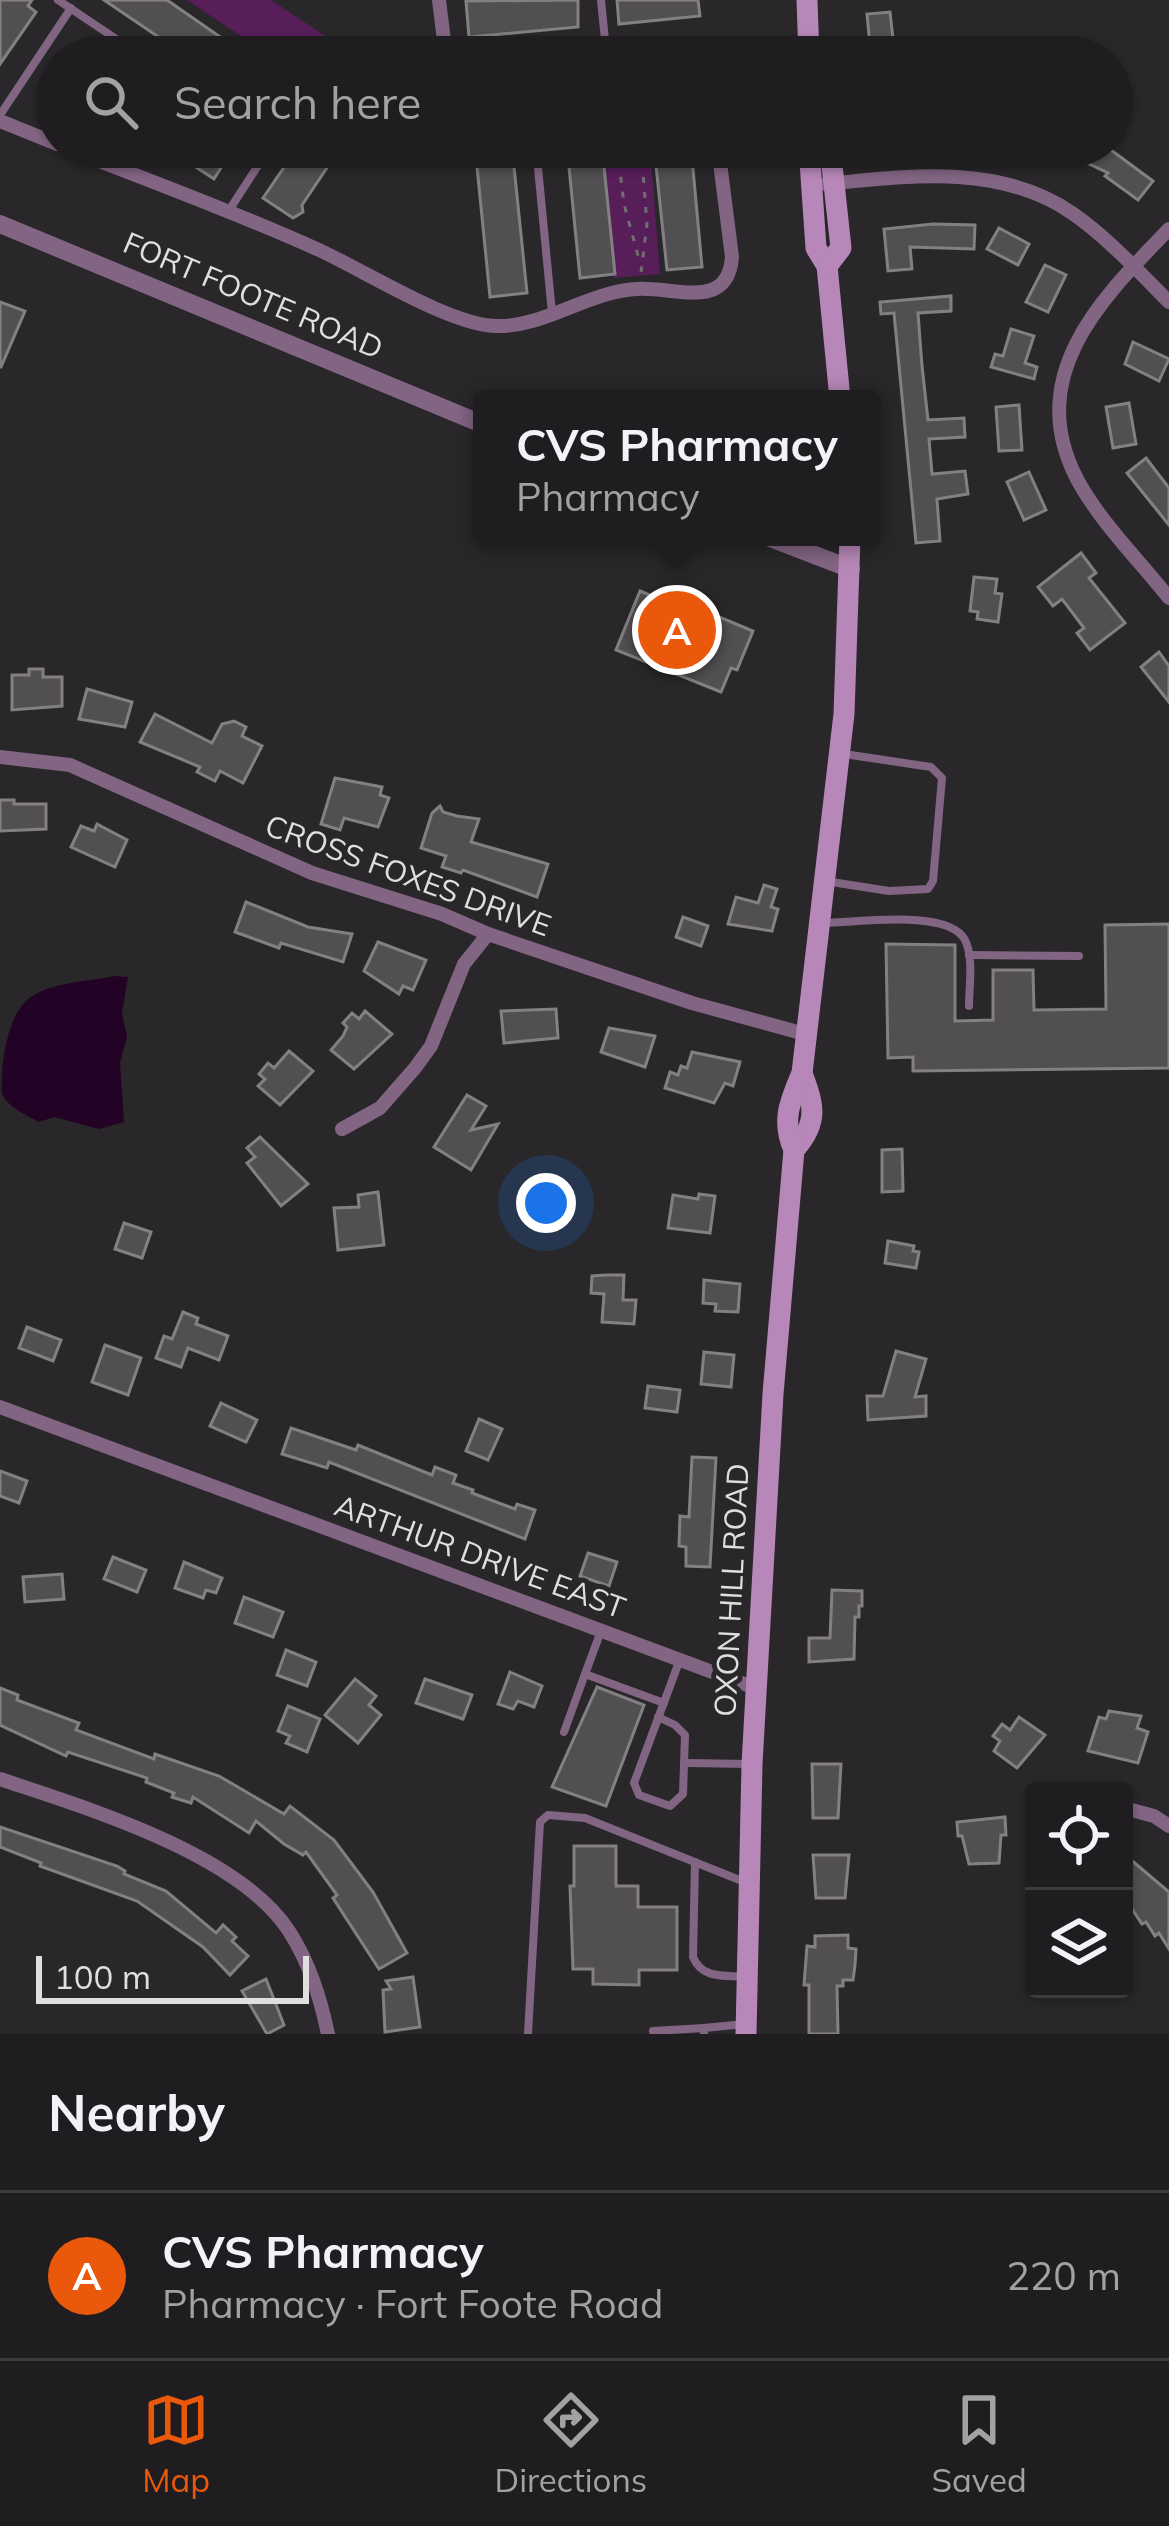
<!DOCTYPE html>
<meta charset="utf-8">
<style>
:root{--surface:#1f1d1f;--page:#272628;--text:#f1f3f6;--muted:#a1a2a4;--line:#3c3b3d;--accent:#ea580c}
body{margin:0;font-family:Mulish,sans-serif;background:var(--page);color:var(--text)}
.controls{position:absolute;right:36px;bottom:36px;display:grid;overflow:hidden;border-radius:12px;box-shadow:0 3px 9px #0004}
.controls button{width:108px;height:108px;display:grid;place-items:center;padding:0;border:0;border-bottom:3px solid var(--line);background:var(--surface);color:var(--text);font:60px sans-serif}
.scale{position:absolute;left:36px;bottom:30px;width:273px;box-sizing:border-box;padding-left:12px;border:6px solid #e0dfe0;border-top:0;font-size:33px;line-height:42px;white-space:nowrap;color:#e0dfe0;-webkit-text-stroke:9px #292729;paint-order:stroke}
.you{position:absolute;left:546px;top:1203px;width:42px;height:42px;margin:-30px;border:9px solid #fff;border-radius:50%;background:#1a73e8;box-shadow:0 0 0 18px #1a73e833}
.badge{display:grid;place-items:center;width:78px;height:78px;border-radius:50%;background:var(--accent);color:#fff;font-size:39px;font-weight:700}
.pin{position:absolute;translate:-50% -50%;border:6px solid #fff;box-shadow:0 3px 12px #0006}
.popup{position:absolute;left:473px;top:390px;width:408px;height:156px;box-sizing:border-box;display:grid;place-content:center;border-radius:12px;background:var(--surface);filter:drop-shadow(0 3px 9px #0005);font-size:39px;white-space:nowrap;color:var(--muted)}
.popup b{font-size:45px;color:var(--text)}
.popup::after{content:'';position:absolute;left:50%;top:100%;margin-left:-24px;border:24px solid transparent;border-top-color:var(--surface)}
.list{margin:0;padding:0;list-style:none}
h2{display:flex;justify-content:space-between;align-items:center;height:156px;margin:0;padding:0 48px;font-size:51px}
h2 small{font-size:39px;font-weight:400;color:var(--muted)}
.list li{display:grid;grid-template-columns:78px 1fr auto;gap:36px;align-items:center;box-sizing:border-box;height:168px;padding:0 48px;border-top:3px solid var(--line)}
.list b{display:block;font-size:45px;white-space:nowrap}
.list p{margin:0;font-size:39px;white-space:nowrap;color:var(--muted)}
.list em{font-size:39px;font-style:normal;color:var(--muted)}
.icon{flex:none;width:66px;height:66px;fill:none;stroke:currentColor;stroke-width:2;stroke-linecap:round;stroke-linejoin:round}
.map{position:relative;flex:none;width:1169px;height:2034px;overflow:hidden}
.search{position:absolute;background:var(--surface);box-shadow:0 3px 9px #0004;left:36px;right:36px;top:36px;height:132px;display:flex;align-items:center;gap:30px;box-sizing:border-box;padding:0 42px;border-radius:66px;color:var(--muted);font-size:45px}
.sheet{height:324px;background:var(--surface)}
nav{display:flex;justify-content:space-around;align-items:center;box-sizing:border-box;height:168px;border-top:3px solid var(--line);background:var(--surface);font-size:33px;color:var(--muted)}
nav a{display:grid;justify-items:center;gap:6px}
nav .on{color:var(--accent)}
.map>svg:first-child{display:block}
</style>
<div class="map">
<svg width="1169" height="2034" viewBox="0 0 1169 2034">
<rect width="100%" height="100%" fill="#292729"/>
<g fill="#571e5a">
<path d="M187,0H271L357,57H272Z"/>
<path d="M603,147H650L660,274L613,278Z"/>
</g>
<path fill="#230325" d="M115,976L128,977L122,1013L127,1037L120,1063L124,1122L99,1129L54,1117L39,1122C26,1115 9,1108 2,1094C0,1066 7,1009 34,995C59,981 87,982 115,976Z"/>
<g fill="#524f52" stroke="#838083" stroke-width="3">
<path d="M0,0H32L28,6L36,12L0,64Z"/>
<path d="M104,0H167L249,57H188Z"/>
<path d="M578,0V27L469,37L466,1Z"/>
<path d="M617,0H698L700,16L619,24Z"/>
<path d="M890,12L895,56L871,57L867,14Z"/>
<path d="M165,147H234L214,179Z"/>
<path d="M298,147H341L302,205L303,212L293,218L263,198Z"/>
<path d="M475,147H512L527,293L490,297Z"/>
<path d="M567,147H602L615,274L580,278Z"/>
<path d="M654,147H691L702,267L667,270Z"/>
<path d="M1053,147H1107L1153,181L1138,200L1105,176L1108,173Z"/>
<path d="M933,224L975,225L974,249L910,247L912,269L888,271L884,229Z"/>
<path d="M999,228L1029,244L1018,265L987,249Z"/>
<path d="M1045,265L1066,275L1048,312L1026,302Z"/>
<path d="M951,296V311L918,313L922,366L928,420L964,418L965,437L929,439L932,474L965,471L968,494L937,499L940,541L916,543L894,313L881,314L880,302Z"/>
<path d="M0,302L25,311L1,367H0Z"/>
<path d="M1011,329L1034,336L1025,363L1037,367L1034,379L991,367L995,354L1003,356Z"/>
<path d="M1133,342L1169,359L1159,381L1125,364Z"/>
<path d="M1129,403L1136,444L1113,448L1106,407Z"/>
<path d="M1019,405L1022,450L999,451L996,407Z"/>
<path d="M1146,458L1169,488V525L1127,473Z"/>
<path d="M1029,472L1046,510L1024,520L1007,482Z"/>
<path d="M1081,553L1096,573L1089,578L1125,623L1090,650L1077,633L1084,628L1062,599L1053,606L1038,587Z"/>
<path d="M974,577L997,579L995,593L1002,594L998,622L977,619L978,612L970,611Z"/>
<path d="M640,591L715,622L717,616L753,631L737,670L731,668L721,692L616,650Z"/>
<path d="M1159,652L1169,666V702L1141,667Z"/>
<path d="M29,669H43V677H62V706L12,710V675H29Z"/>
<path d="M87,689L132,702L125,727L79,719Z"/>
<path d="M155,714L212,743L222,724L234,721L246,727L242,736L262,746L243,783L220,771L215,781L197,772L200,767L140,742Z"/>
<path d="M335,778L382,787L380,795L389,798L378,827L344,818L340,830L321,824Z"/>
<path d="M0,800H14V804H46V829L0,831Z"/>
<path d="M440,806L443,812L457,816L479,819L471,842L548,864L537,897L463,870L461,873L442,867L446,856L421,848L432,813Z"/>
<path d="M97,824L127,840L115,867L71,847L81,826L94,831Z"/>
<path d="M764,885L777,889L771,907L778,909L772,931L728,924L736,897L758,903Z"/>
<path d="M246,902L308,927L352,934L343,962L281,943L279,948L235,932Z"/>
<path d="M683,917L708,926L701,946L676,937Z"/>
<path d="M1169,924V1068L913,1071V1057L888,1058L886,944L955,945V1021L993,1020V970H1033L1034,1010L1106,1009L1105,925Z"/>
<path d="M378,942L426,960L413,990L403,986L399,994L364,971Z"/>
<path d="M556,1009L558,1038L504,1043L501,1011Z"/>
<path d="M365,1011L392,1034L354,1069L331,1050L343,1036L347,1027L343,1023L352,1013L359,1019Z"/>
<path d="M609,1028L655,1036L645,1067L601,1052Z"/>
<path d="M289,1051L313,1071L280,1105L258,1086L265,1079L259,1074L268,1063L274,1068Z"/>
<path d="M692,1052L740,1062L733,1086L725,1083L714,1103L665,1088L670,1072L678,1075L681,1066L687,1068Z"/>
<path d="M467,1095L486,1106L471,1130L498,1124L471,1170L434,1147Z"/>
<path d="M260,1137L308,1184L281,1206L247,1163L255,1157L247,1148Z"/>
<path d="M902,1149L903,1191L882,1192V1150Z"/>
<path d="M378,1192L384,1245L338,1250L334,1208L359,1207L358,1195Z"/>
<path d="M699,1194L715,1196L710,1233L668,1228L673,1195L698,1199Z"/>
<path d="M124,1223L151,1232L142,1258L115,1249Z"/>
<path d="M888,1241L914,1246L913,1251L919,1252L916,1268L885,1263Z"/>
<path d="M606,1275H624L623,1300H636L634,1324L602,1322L604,1294L591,1293L592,1276Z"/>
<path d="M704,1280L740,1284L738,1312L715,1311L716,1304L703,1303Z"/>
<path d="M183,1312L198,1318L196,1324L228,1336L219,1360L188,1348L181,1367L156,1358L164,1336L172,1339Z"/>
<path d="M27,1327L61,1340L53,1361L19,1348Z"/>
<path d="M105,1345L141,1358L128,1395L92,1382Z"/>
<path d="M896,1351L926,1359L915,1397L926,1396V1416L868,1420L867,1396H883Z"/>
<path d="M704,1352L734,1355L731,1387L701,1384Z"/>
<path d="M648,1386L680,1390L677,1412L645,1408Z"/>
<path d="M221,1403L257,1420L246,1442L210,1426Z"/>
<path d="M479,1419L502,1429L488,1460L466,1451Z"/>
<path d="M291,1428L356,1450L358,1445L432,1475L435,1467L456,1475L453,1483L473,1490L472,1493L515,1509L517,1504L535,1510L525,1539L329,1462L327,1468L282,1454Z"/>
<path d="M692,1457L716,1458L710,1567L686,1566V1547L679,1546L680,1516L689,1517Z"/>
<path d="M0,1471L27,1481L19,1503L0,1496Z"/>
<path d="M588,1553L617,1562L609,1586L580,1576Z"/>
<path d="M113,1557L146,1570L137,1592L104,1579Z"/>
<path d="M184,1562L222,1578L216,1593L206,1590L203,1598L175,1588Z"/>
<path d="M62,1574L64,1599L25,1602L23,1577Z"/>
<path d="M832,1590L862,1591V1606H859V1617H855L854,1659L809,1662V1638H830Z"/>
<path d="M244,1597L283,1612L273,1637L235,1623Z"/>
<path d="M286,1650L316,1662L307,1686L277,1675Z"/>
<path d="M510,1672L542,1686L534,1707L518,1701L513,1709L498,1704Z"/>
<path d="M355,1679L376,1696L369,1705L381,1715L358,1743L325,1715Z"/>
<path d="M425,1679L472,1695L463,1719L416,1703Z"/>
<path d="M597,1687L644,1705L606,1806L552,1787Z"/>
<path d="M0,1688L18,1695L17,1700L79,1723L76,1730L154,1759L155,1754L219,1776L284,1814L290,1806L334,1840L373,1892L407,1953L379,1969L333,1898L337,1895L306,1852L303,1855L284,1844L256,1821L249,1833L193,1797L191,1803L172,1797L174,1793L146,1782L147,1778L68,1752L66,1756L0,1725Z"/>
<path d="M288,1706L320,1719L307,1752L286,1743L290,1736L278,1731Z"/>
<path d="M1109,1711L1141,1716L1137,1728L1148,1732L1138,1763L1088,1751L1099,1717L1106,1719Z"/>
<path d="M1019,1717L1045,1735L1017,1768L994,1751L1000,1741L993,1736L1002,1724L1010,1730Z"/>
<path d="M812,1764H841L838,1818H813Z"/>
<path d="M1005,1817L1006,1835H1001L999,1863L969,1864L962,1836H958L957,1822Z"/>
<path d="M0,1827L117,1866L125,1871L124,1874L166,1891L216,1933L223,1925L236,1937L232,1941L248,1956L230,1975L203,1947L137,1901L40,1866L41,1863L0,1847Z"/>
<path d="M574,1846H616V1886H638V1907H677V1970H639V1985L593,1984V1969H573L570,1886H574Z"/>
<path d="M1124,1854L1169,1892V1949L1159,1933L1155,1936L1146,1922L1142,1924L1124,1897Z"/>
<path d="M813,1855H849L845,1898H816Z"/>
<path d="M848,1935V1948L856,1949L855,1965L853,1980H843V1986H837L838,2034H809V1985H804L807,1946L815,1947V1936Z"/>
<path d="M413,1977L420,2027L385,2032L383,1990L391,1989L386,1981Z"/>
<path d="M266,1979L284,2025L267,2034L242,1991Z"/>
</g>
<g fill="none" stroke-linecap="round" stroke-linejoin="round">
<g stroke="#706e70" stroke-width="3" stroke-dasharray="6 9" stroke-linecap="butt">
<path d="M617,147L624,204L640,263"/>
<path d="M641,147L647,224L641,272"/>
</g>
<g stroke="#826583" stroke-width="8">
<path d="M58,0L143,57"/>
<path d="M601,0L606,50"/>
<path d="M0,115L71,8"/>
<path d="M536,147L552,313"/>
<path d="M228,212L270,147"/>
<path d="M825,881L889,891L928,889L933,881L942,778L931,767L844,754"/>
<path d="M820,923C853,923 949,908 965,940C974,958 969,986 969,1006"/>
<path d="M969,955L1079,956"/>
<path d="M601,1631L585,1674L664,1703"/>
<path d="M658,1717L675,1725L685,1735L683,1794L670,1806L639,1795L634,1783L679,1662"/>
<path d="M564,1732L585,1674"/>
<path d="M686,1763L750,1764"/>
<path d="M695,1862L693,1957C702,1979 723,1975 745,1977"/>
<path d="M653,2031L704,2028"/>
<path d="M528,2034L540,1822L548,1815L585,1818L747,1883"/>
<path d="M704,2034V2028L745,2024"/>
</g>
<g stroke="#826583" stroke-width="14">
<path d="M439,0L446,57"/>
<path d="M539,57L704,43L706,57"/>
<path d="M0,121L57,144"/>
<path d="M64,147C149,181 236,212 319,250C365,271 448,324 495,326C544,328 587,292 636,289C674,286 728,312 732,257L718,147"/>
<path d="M826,184C909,176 999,163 1072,213C1108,238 1138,271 1169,302"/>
<path d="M1169,229C1102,298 1023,375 1077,479C1100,522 1139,560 1169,598"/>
<path d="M0,757L70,765L312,873L442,914L488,934L692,1003L805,1034"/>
<path d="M342,1129L380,1108L415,1068L431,1046L464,964L488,934"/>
<path d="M0,1407L758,1689"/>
<path d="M0,1779C86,1808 238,1853 289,1931C310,1964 320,1997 328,2034"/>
<path d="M1124,1808L1154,1816L1169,1826"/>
</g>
<g stroke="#826583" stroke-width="18">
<path d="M0,224L482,424"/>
<path d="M768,537L851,569"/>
</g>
<g stroke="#b687b8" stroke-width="21">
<path d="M807,0L809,57"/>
<path d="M809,147L816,248L827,266L840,399"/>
<path d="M827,266L841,248L830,147"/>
<path d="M794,1150C819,1122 814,1106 802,1073"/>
<path d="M746,2034L752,1764L773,1394L794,1150C781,1121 790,1101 802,1073L844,714L850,537"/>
</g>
</g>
<g text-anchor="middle" stroke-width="10" stroke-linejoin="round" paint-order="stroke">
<g font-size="30" fill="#e0dfe0" stroke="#292729">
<text transform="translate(253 296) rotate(23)" y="10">FORT FOOTE ROAD</text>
<text transform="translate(408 876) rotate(20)" y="10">CROSS FOXES DRIVE</text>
<text transform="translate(480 1557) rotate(20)" y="10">ARTHUR DRIVE EAST</text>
<text transform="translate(732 1590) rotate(-87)" y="10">OXON HILL ROAD</text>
</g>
</g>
</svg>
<div class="controls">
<button><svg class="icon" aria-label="locate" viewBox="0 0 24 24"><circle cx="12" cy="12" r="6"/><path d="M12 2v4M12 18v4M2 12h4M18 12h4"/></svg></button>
<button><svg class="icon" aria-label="layers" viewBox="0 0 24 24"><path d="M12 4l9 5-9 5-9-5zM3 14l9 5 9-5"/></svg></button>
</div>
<div class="scale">100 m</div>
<div class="you"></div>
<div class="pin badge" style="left:677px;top:630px">A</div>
<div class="popup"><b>CVS Pharmacy</b>Pharmacy</div>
<div class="search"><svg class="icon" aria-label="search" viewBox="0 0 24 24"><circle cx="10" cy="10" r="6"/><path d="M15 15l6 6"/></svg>Search here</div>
</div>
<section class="sheet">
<h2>Nearby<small></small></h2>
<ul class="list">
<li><span class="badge">A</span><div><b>CVS Pharmacy</b><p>Pharmacy · Fort Foote Road</p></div><em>220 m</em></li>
</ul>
</section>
<nav>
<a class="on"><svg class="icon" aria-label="map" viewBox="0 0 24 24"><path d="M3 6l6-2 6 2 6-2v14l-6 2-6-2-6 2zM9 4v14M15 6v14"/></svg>Map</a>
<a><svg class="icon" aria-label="directions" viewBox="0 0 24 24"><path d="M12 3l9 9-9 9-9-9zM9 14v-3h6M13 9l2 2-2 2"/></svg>Directions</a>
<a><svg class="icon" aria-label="saved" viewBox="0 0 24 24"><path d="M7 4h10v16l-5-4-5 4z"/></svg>Saved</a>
</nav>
